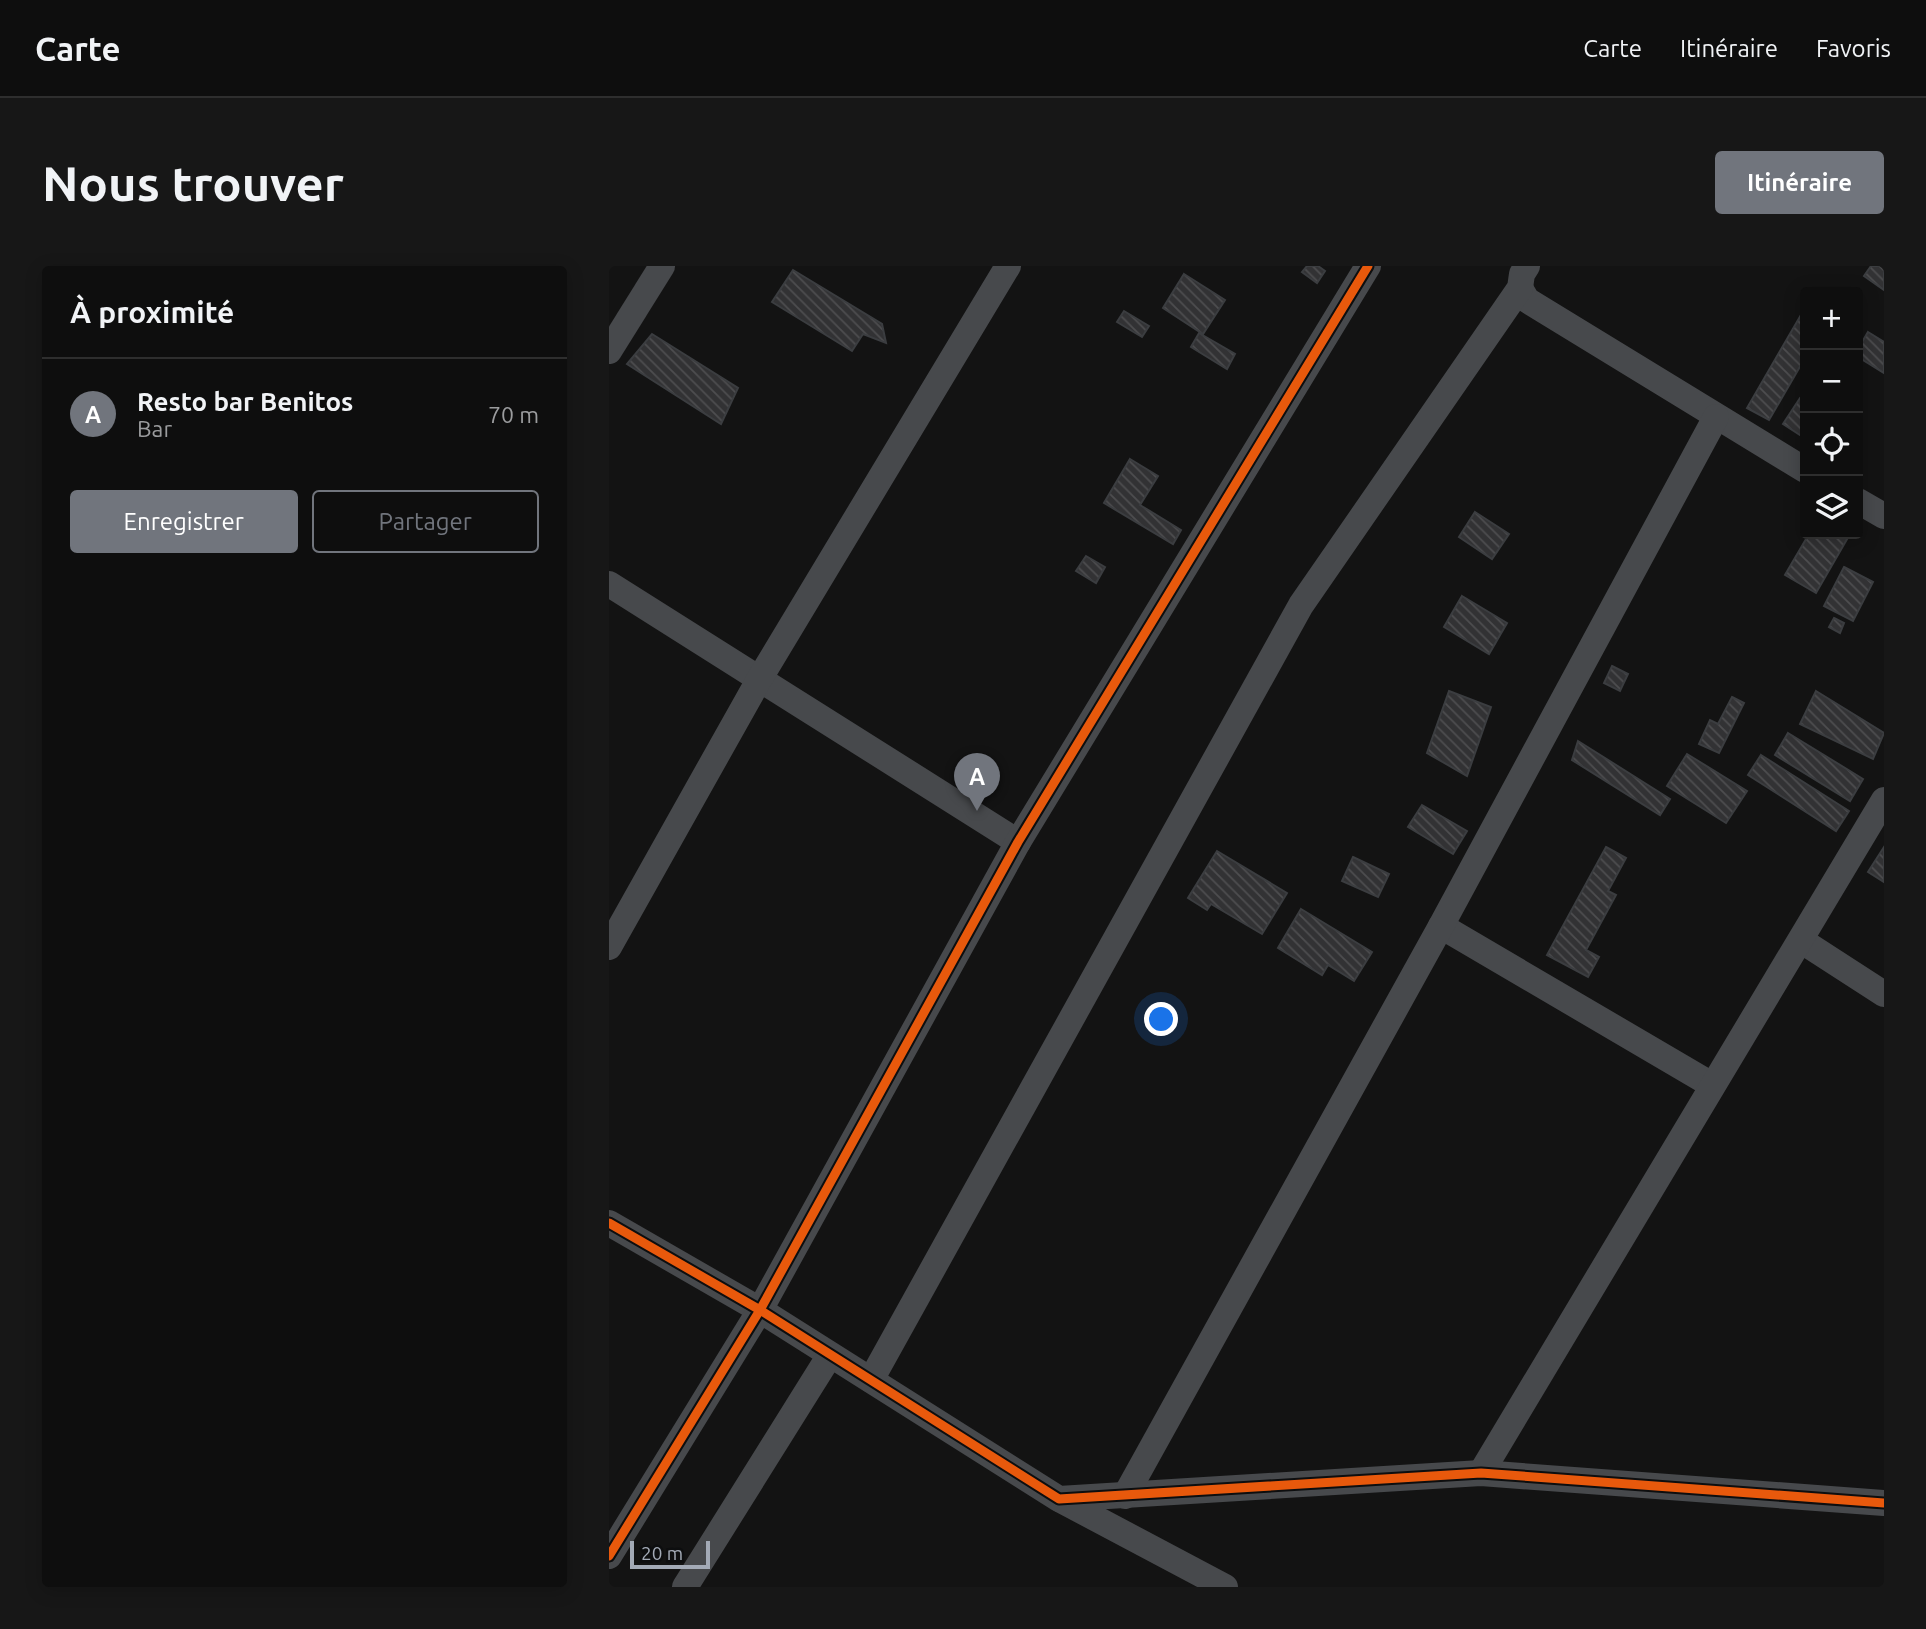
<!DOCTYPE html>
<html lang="fr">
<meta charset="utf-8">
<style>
:root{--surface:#0e0e0e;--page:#171717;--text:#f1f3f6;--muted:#9b9c9e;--line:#2e2e2e;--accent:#71757d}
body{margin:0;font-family:Ubuntu,sans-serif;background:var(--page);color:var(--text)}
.controls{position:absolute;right:21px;top:21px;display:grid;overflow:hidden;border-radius:7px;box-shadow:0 4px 18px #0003}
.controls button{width:63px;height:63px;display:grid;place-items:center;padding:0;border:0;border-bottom:2px solid var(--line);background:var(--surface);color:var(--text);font:35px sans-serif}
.scale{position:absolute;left:21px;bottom:18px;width:80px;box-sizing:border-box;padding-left:7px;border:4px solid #a3aab6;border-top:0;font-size:19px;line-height:24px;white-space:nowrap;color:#a3aab6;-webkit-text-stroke:5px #0d0e0f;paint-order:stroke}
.you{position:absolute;left:553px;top:754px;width:24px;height:24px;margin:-18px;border:5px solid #fff;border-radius:50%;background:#1a73e8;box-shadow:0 0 0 10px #1a73e833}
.badge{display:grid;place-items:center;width:46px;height:46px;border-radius:50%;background:var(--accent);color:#fff;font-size:23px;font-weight:700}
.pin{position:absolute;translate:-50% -58px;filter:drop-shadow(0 2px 4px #0008)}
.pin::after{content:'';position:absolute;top:37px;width:24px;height:21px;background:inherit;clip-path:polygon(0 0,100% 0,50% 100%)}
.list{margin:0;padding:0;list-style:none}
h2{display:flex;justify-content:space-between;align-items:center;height:91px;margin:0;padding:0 28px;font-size:30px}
h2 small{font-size:23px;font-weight:400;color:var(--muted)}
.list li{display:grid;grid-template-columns:46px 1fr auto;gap:21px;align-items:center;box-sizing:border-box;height:112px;padding:0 28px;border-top:2px solid var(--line)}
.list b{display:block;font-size:26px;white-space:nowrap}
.list p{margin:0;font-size:23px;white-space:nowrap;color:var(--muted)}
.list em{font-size:23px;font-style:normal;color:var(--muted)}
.actions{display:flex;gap:14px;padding:21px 28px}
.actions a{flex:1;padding:16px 0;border:2px solid var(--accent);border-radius:7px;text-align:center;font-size:24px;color:var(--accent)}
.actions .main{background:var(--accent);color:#fff}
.icon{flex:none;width:38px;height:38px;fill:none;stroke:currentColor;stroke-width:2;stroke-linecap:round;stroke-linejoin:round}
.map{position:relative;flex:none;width:1275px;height:1321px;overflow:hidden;border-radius:7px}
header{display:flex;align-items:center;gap:42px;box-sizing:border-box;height:98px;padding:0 35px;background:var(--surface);border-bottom:2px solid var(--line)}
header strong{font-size:33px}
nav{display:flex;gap:38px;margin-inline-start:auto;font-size:24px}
.intro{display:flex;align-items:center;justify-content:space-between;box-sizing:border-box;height:168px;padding:0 42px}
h1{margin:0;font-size:49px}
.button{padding:18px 32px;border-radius:7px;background:var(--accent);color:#fff;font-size:24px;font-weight:700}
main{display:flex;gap:42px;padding:0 42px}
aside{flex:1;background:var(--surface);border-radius:7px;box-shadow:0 4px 18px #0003}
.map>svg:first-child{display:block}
</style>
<header>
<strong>Carte</strong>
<nav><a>Carte</a><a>Itinéraire</a><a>Favoris</a></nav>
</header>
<div class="intro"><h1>Nous trouver</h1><a class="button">Itinéraire</a></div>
<main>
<aside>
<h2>À proximité<small></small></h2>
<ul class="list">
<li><span class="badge">A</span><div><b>Resto bar Benitos</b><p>Bar</p></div><em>70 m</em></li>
</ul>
<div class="actions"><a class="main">Enregistrer</a><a>Partager</a></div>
</aside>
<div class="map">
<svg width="1275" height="1321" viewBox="0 0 1275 1321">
<defs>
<pattern id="building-back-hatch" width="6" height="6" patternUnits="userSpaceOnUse" patternTransform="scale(1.75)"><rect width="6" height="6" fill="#323234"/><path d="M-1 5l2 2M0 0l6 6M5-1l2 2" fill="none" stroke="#4d4d4f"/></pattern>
</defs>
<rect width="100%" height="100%" fill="#131313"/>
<g fill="url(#building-back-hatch)" stroke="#3b3d40" stroke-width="2">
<path d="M698,0H709L716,5L708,17L693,6Z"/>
<path d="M1262,0H1275V24L1255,10Z"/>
<path d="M184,4L273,58L277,77L254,68L243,85L163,36Z"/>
<path d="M575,8L616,34L594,68L554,42Z"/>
<path d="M1196,42V92L1160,154L1138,142Z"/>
<path d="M515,45L540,60L533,71L508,56Z"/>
<path d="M1259,66L1275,76V107L1249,91V83Z"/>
<path d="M590,67L626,88L618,103L582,81Z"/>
<path d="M43,68L129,122L112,158L18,98Z"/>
<path d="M1191,132L1196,135L1194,171L1174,158Z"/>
<path d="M521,193L549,210L531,239L572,264L564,278L495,237Z"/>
<path d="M866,246L900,268L883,293L850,271Z"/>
<path d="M1200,268H1241L1207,327L1176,309Z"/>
<path d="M477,290L496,301L487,317L467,305Z"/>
<path d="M1235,301L1264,316L1244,355L1215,340Z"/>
<path d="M853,330L898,357L880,388L835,361Z"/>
<path d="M1225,352L1235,357L1231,367L1220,361Z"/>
<path d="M1003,400L1019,408L1011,425L995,417Z"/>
<path d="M840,425L882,441L858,510L818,487Z"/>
<path d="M1207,425L1275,467L1264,493L1191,458Z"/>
<path d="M1123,431L1135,437L1110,487L1090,478L1101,454L1109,458Z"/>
<path d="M1179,467L1254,513L1241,535L1166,489Z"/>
<path d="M969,475L1061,533L1051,549L963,494Z"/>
<path d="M1078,488L1138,525L1117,557L1058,520Z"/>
<path d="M1152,489L1240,545L1227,565L1139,509Z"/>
<path d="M813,539L858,565L844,588L799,561Z"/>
<path d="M997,581L1017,592L999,625L1007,629L977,684L990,691L979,711L938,689Z"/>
<path d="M1275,581V616L1259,606Z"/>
<path d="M608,585L678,627L653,668L602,638L598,644L579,632Z"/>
<path d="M744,591L780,608L769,631L733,615Z"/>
<path d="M692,643L763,686L745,715L719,699L713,709L669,682Z"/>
</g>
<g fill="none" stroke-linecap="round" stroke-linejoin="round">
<g stroke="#47494c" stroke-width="26">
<path d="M911,22L918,34L1196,204"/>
<path d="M0,85L53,0"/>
<path d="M1249,235L1275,250"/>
<path d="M0,318L409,576"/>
<path d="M832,660L1103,819"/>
<path d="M1193,675L1275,728"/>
<path d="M0,681L151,412L399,0"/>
<path d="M0,957L151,1044L450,1233L872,1207L1275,1237"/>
<path d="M262,1114L692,339L911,22L913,8L918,0"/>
<path d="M872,1207L1275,534"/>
<path d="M516,1230L832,660L1107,151"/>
<path d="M452,1234L616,1321"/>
<path d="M0,1290L151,1044L409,576L759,0"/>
<path d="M76,1321L221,1089"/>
</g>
<defs>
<g id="cycleway">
<path d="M0,957L151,1044L450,1233L872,1207L1275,1237"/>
<path d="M0,1290L151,1044L409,576L759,0"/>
</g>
</defs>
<use href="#cycleway" stroke="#0d0e0f" stroke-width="13"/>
<use href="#cycleway" stroke="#e8590c" stroke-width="9"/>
</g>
</svg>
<div class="controls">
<button>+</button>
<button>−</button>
<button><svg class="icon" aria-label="locate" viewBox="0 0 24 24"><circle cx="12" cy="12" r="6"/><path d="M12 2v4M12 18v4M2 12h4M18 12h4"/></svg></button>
<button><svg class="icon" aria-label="layers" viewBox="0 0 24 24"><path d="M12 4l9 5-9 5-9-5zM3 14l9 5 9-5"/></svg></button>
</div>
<div class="scale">20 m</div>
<div class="you"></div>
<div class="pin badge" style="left:368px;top:545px">A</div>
</div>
</main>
